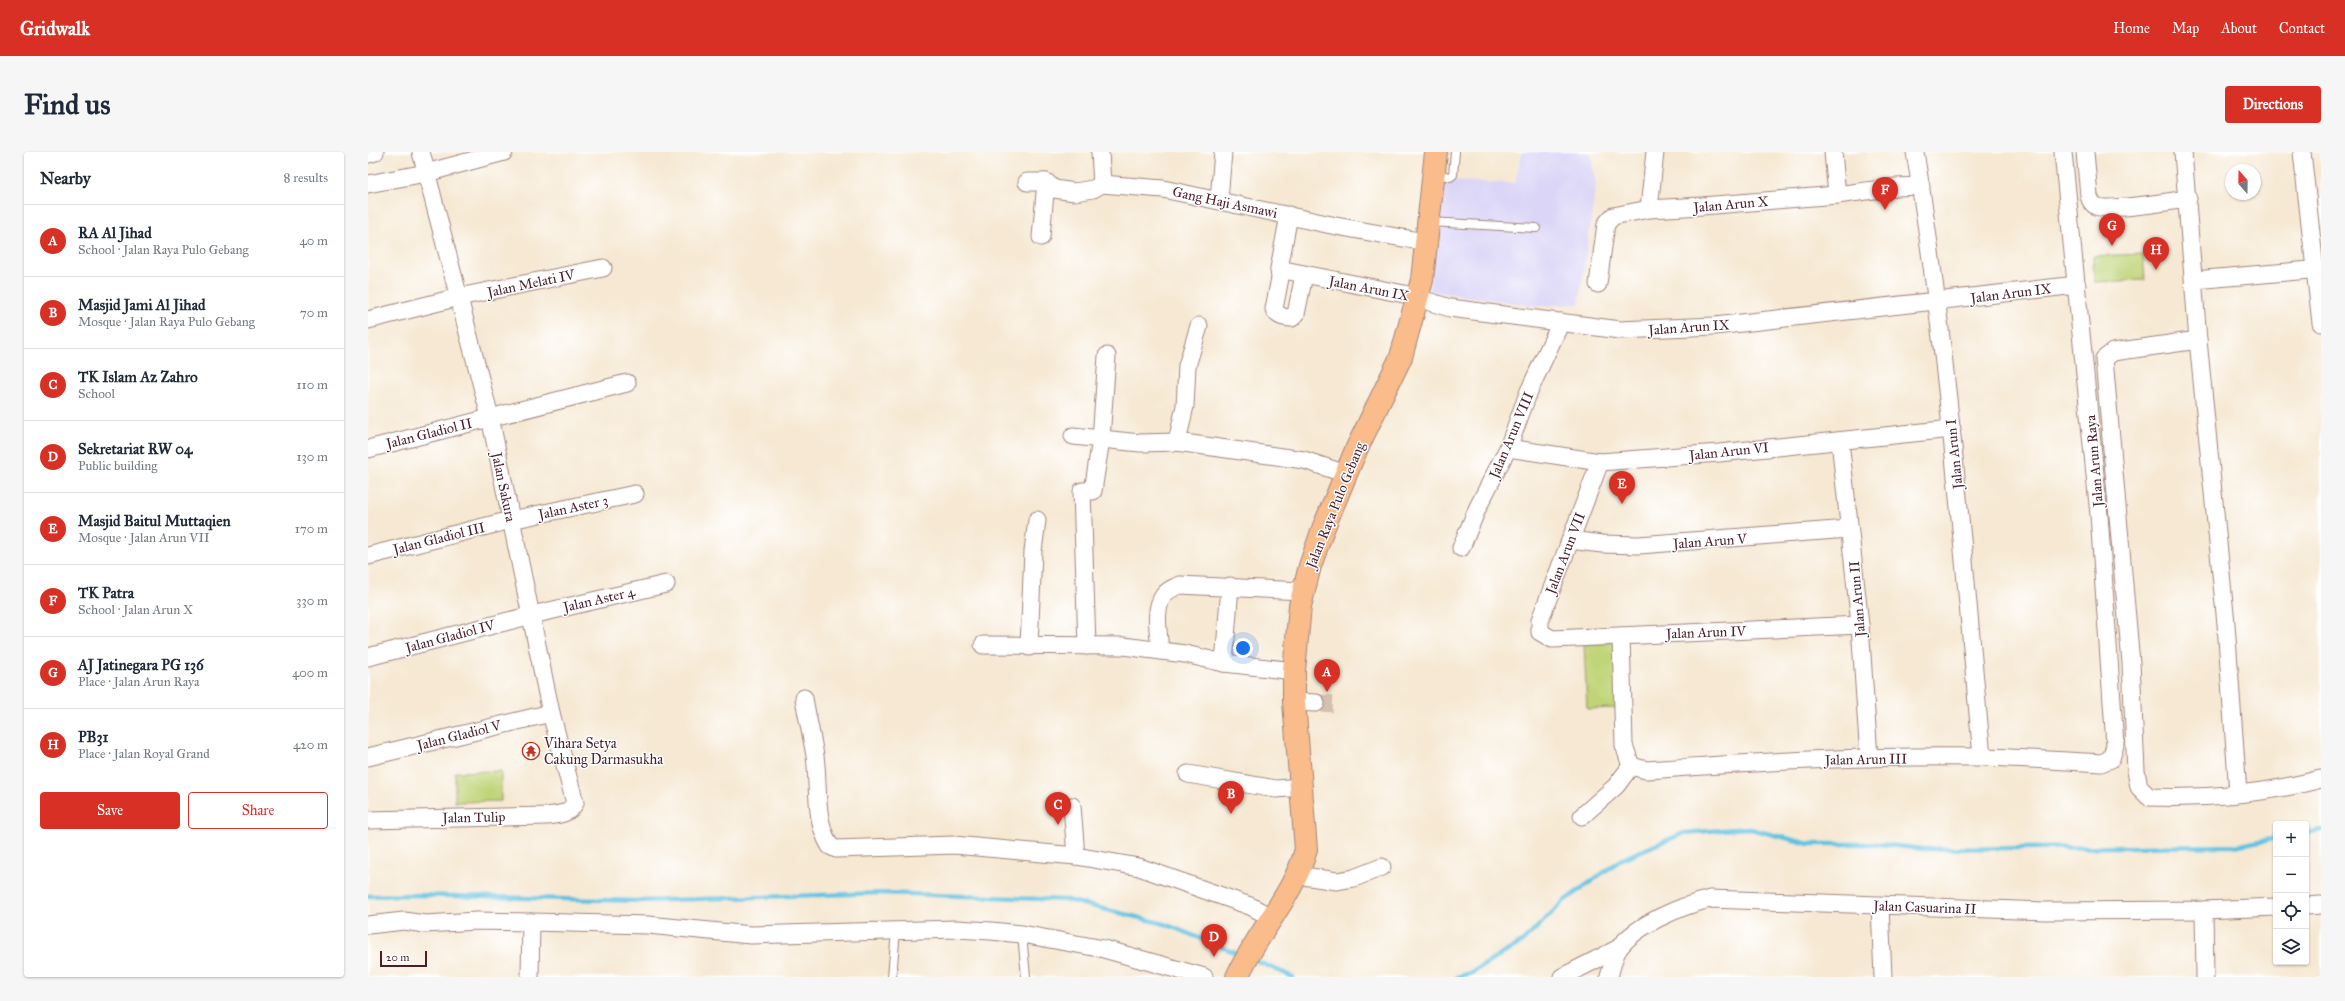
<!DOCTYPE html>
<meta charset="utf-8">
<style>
:root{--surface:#fff;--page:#f6f6f7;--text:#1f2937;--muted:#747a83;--line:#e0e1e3;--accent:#d93025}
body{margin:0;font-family:"IM FELL Great Primer",serif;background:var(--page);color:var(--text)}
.controls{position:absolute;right:12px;bottom:12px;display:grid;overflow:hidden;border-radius:4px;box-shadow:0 1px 3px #0004}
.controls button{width:36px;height:36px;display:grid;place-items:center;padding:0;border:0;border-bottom:1px solid var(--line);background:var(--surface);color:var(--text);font:20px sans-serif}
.compass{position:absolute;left:1857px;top:12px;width:36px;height:36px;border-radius:50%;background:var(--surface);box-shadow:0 1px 3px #0004;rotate:340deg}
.scale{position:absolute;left:12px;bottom:10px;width:47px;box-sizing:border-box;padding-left:4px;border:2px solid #4a1f2b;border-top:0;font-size:11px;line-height:14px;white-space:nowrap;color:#4a1f2b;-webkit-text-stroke:3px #fff;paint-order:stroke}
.you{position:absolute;left:875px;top:496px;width:14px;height:14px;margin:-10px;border:3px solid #fff;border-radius:50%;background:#1a73e8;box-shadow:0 0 0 6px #1a73e833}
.badge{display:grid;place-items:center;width:26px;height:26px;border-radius:50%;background:var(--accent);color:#fff;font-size:13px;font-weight:700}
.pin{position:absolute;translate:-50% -33px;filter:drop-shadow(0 1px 2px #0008)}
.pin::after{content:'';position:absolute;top:21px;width:14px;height:12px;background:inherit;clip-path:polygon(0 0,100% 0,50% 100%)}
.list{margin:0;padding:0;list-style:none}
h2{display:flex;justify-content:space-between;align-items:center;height:52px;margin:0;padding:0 16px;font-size:17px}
h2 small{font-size:13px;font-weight:400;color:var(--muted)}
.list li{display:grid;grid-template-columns:26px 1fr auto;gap:12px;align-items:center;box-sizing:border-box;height:72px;padding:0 16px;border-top:1px solid var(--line)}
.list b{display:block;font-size:15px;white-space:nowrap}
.list p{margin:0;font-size:13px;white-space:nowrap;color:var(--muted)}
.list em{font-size:13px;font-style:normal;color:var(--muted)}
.actions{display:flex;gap:8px;padding:12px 16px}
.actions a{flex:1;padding:9px 0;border:1px solid var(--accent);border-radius:4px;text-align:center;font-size:14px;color:var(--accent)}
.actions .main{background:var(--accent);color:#fff}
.icon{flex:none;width:22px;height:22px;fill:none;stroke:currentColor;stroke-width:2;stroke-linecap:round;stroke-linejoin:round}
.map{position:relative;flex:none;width:1953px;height:825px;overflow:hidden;border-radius:4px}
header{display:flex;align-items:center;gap:24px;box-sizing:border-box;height:56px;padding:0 20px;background:var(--accent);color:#fff}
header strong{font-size:19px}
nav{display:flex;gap:22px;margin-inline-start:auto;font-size:14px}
.intro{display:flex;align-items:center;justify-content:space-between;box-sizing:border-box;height:96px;padding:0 24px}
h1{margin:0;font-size:28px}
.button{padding:10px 18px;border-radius:4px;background:var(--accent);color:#fff;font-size:14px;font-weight:700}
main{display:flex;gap:24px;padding:0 24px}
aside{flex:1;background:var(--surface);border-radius:4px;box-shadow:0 1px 3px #0004}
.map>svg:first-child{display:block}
</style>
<header>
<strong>Gridwalk</strong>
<nav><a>Home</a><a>Map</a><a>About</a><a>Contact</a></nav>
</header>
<div class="intro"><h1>Find us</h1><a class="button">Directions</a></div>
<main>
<aside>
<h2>Nearby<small>8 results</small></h2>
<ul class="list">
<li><span class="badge">A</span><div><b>RA Al Jihad</b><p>School · Jalan Raya Pulo Gebang</p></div><em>40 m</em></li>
<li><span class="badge">B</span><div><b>Masjid Jami Al Jihad</b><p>Mosque · Jalan Raya Pulo Gebang</p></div><em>70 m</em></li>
<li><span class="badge">C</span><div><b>TK Islam Az Zahro</b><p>School</p></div><em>110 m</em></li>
<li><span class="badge">D</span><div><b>Sekretariat RW 04</b><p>Public building</p></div><em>130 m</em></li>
<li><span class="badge">E</span><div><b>Masjid Baitul Muttaqien</b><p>Mosque · Jalan Arun VII</p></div><em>170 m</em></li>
<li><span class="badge">F</span><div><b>TK Patra</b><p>School · Jalan Arun X</p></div><em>330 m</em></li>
<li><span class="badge">G</span><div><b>AJ Jatinegara PG 136</b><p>Place · Jalan Arun Raya</p></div><em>400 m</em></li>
<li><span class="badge">H</span><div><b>PB31</b><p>Place · Jalan Royal Grand</p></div><em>420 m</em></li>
</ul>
<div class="actions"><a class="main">Save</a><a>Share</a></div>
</aside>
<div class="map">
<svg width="1953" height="825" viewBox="0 0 1953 825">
<rect width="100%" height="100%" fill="#fff"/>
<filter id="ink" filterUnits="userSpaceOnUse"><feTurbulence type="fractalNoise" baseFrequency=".025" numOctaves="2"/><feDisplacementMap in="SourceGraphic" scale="8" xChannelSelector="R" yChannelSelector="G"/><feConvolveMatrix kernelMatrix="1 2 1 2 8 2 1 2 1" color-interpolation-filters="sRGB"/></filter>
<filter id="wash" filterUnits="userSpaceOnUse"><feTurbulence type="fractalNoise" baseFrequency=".012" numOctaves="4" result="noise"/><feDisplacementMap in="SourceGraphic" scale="16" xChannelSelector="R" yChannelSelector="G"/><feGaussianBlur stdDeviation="0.9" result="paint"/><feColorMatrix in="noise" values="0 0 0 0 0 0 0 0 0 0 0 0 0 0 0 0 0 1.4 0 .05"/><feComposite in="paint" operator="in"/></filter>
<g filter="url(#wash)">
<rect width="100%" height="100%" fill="#f6e8d2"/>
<path fill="#dbd6f7" d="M1154,0H1222L1228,32L1211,152L1169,154L1061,139L1074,29L1147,31Z"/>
<g fill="#bfd477" stroke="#847a51">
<path d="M1775,102L1777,128L1726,130L1725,104Z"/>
<path d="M1249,490L1252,556L1219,557L1216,492Z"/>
<path d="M133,619V649L87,650V620Z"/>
</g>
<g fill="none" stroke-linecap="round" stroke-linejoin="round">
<g stroke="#62c2e1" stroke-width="4.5">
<path d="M1938,681L1953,678"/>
<path d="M0,744L45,743L271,749L514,741L699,748L797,772L873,803"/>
<path d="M884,807L925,825"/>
<path d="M1089,825L1103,821L1154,790L1196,749L1254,707L1316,681L1379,676L1441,692H1511L1554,697L1866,694L1908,686"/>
</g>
</g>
</g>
<g filter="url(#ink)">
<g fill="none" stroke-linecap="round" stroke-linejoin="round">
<path stroke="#d4c0b1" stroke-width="17" stroke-dasharray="17 8" stroke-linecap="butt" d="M948,551L970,552"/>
<defs>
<g id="service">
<path d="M1067,21L1082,25L1085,23L1087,0"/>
<path d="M1062,70L1168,76"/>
<path d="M654,782L658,825"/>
<path d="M524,825L528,778"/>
</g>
<g id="minor">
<path d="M732,0L734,32"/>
<path d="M1465,0L1469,43"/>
<path d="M1547,0C1580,200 1595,403 1614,605"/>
<path d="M1717,0L1721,44C1722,48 1724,52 1728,54C1739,60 1804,49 1820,47"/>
<path d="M1815,0L1830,188L1858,472L1870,641"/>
<path d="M1934,0L1953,171"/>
<path d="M0,2L7,0"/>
<path d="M659,30H678L686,37L707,40L725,37L734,32L795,37L968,74L1057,90"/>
<path d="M0,32L58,21L136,0"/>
<path d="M851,48L855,0"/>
<path d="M1281,57L1287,0"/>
<path d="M921,63L911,117L912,126L906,157C909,164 916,166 924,166L928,162L936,123"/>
<path d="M673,85L678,30"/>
<path d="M911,117L1036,142L1082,156L1252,178L1347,174L1709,133"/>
<path d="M1826,128L1953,117"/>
<path d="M1230,132L1238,72L1245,64L1281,57L1334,54L1469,43L1528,35L1553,34"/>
<path d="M0,168L91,145L235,116"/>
<path d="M1830,188L1745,200L1736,207L1763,511L1768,619L1771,635L1781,645C1838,647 1897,642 1953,627"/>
<path d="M705,284L772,291L809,290L936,308L978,322"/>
<path d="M1472,289L1492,473L1501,606"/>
<path d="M809,290L817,254L819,214L831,174"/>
<path d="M1140,296L1232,310L1351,301L1584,277"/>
<path d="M0,297L259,231"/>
<path d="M1232,310L1172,468V480L1184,487L1492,473"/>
<path d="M1202,388L1234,392L1271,393L1481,377"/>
<path d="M1093,396L1110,355L1140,296L1161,239L1193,170"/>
<path d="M0,404L143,368L267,342"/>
<path d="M615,493L755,494L817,502L856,511L926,519"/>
<path d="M719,494L714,339H725L733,287L739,204"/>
<path d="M661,495L665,399L669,368"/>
<path d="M792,499C791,482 785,457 796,443C799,438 807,435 812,433L935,439"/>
<path d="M0,505L164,463L298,432"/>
<path d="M856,511L862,434"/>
<path d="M436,546C439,565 444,585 447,604C451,633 446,668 462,694L468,697L586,693L708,704L771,715L882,754L903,765"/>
<path d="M926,550L948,551"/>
<path d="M0,605L183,561"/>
<path d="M1263,614L1278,618C1390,610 1503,603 1615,605C1654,606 1694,609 1733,611L1743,607L1747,593L1731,363L1695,0"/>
<path d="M820,622L908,637L932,635"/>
<path d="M704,654L708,704"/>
<path d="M1214,664L1248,634L1263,614L1256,593L1253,484"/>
<path d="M0,668L178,664C191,662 200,663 207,651L183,561L122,265L53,0"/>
<path d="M929,723L969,729L986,726L1014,715"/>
<path d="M1512,754L1515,825"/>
<path d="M1938,754L1953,753"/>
<path d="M1836,758L1837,825"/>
<path d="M0,773L36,769L57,772L109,769L163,770L280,773L383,783L588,777L623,779L654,782L736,797L836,825"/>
<path d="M162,825L163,770"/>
<path d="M1194,825L1251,796"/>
<path d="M1241,825C1244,815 1245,805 1251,796C1269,772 1313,754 1342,747L1677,759L1836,758L1908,755"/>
</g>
<path id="primary" d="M869,825C888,782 928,740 938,697L926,550V519L932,454L942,414L955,377L988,298L1033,205L1054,128L1068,0"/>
</defs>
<use href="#service" stroke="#a0847e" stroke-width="10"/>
<use href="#minor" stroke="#a0847e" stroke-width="19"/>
<use href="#primary" stroke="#a0847e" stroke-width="24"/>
<use href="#service" stroke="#fff" stroke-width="8"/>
<use href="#minor" stroke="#fff" stroke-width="17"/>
<use href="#primary" stroke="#f9bc8a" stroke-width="22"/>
</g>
</g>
<defs>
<symbol id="temple-ring" viewBox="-11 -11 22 22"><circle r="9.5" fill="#fff" stroke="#c8321e" stroke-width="1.5"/><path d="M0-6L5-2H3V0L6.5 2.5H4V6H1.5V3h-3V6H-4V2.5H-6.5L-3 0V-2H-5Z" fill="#c8321e"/></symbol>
</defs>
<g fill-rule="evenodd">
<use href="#temple-ring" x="153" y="589" width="20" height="20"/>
</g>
<g text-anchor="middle" stroke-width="3" stroke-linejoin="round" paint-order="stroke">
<g font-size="14" fill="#4a1f2b" stroke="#fff">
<text transform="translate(857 50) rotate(12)" y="5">Gang Haji Asmawi</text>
<text transform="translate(1363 52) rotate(-5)" y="5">Jalan Arun X</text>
<text transform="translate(163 131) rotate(-12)" y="5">Jalan Melati IV</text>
<text transform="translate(1001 136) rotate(11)" y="5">Jalan Arun IX</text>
<text transform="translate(1643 141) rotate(-7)" y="5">Jalan Arun IX</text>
<text transform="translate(1321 175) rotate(-4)" y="5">Jalan Arun IX</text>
<text transform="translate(61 281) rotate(-14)" y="5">Jalan Gladiol II</text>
<text transform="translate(1143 283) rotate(-67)" y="5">Jalan Arun VIII</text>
<text transform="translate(1361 299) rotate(-6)" y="5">Jalan Arun VI</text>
<text transform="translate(1586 302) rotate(-96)" y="5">Jalan Arun I</text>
<text transform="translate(1726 309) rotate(-95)" y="5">Jalan Arun Raya</text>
<text transform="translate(136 335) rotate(78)" y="5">Jalan Sakura</text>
<text transform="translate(967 353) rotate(-68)" y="5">Jalan Raya Pulo Gebang</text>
<text transform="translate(205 355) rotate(-12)" y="5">Jalan Aster 3</text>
<text transform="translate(71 386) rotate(-14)" y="5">Jalan Gladiol III</text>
<text transform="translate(1342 389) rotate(-4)" y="5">Jalan Arun V</text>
<text transform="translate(1197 401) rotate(-69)" y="5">Jalan Arun VII</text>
<text transform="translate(231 447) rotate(-13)" y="5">Jalan Aster 4</text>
<text transform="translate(1489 447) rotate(-95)" y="5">Jalan Arun II</text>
<text transform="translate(1338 480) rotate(-2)" y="5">Jalan Arun IV</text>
<text transform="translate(82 484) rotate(-15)" y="5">Jalan Gladiol IV</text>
<text transform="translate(91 583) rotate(-14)" y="5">Jalan Gladiol V</text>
<text transform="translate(1498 607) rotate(-1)" y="5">Jalan Arun III</text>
<text transform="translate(106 665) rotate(-1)" y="5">Jalan Tulip</text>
<text transform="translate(1557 755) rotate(2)" y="5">Jalan Casuarina II</text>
</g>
<g font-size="14" fill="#4a1f2b" stroke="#fff" text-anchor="start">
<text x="176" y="596">Vihara Setya<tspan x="176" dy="16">Cakung Darmasukha</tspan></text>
</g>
</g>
</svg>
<div class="controls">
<button>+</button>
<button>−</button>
<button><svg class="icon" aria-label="locate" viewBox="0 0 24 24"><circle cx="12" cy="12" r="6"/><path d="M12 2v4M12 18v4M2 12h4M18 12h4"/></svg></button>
<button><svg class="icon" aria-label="layers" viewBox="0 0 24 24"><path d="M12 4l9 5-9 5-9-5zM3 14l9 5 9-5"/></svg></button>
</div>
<svg class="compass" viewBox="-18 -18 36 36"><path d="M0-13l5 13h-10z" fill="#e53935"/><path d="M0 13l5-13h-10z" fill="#747a83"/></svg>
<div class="scale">20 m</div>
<div class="you"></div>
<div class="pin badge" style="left:959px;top:540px">A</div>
<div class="pin badge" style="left:863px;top:662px">B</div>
<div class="pin badge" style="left:690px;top:673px">C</div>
<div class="pin badge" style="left:846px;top:805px">D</div>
<div class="pin badge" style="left:1254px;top:352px">E</div>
<div class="pin badge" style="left:1517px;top:58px">F</div>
<div class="pin badge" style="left:1744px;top:94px">G</div>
<div class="pin badge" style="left:1788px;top:118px">H</div>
</div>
</main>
